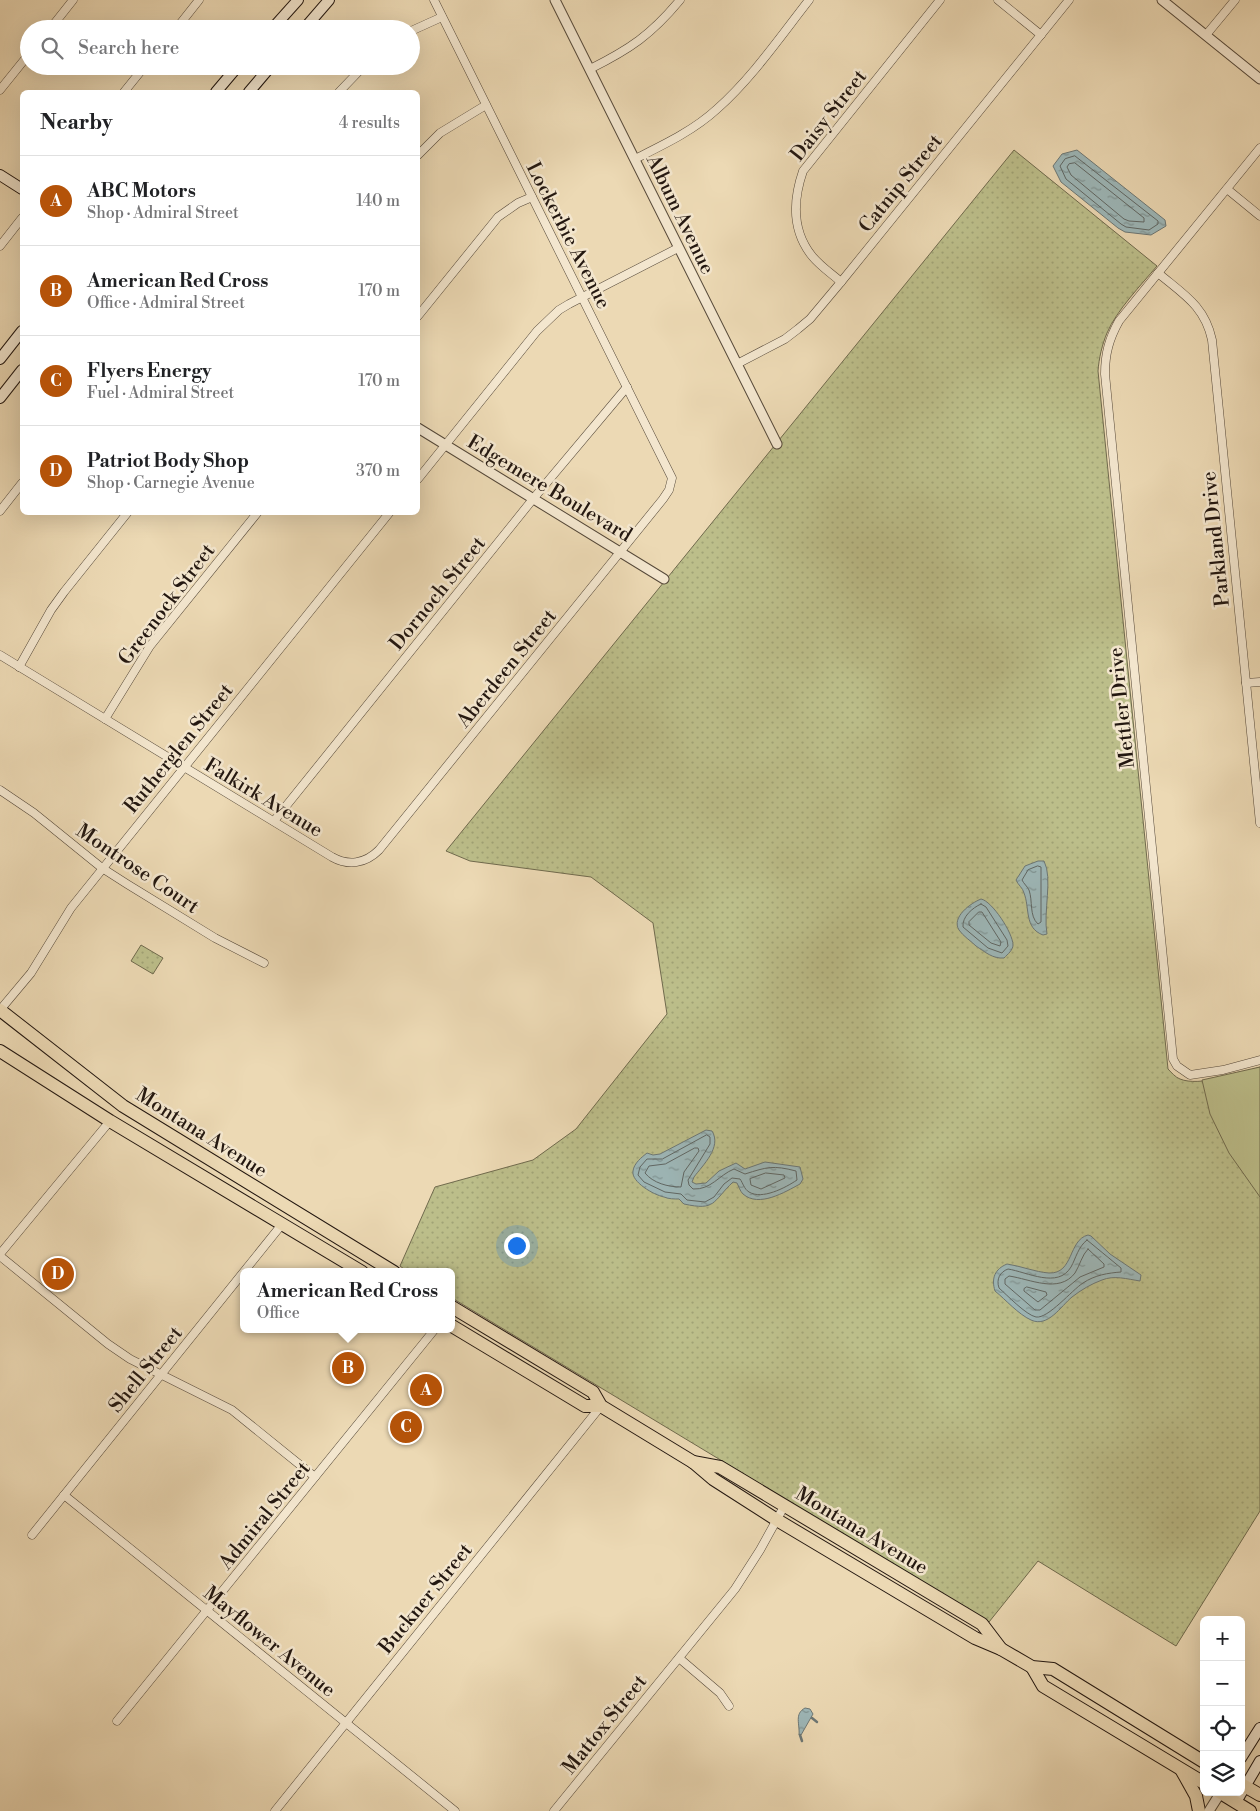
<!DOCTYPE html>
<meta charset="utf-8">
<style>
:root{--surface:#fff;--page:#f6f6f6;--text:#202124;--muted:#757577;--line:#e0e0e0;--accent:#b45309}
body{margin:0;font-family:"Libre Bodoni",serif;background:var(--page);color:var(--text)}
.controls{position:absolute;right:15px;bottom:15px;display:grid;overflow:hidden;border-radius:8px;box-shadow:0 5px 20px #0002}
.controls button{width:45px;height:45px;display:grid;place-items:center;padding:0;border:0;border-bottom:1px solid var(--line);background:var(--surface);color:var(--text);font:25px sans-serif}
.you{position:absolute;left:516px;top:1245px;width:18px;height:18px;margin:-12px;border:4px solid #fff;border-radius:50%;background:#1a73e8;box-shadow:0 0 0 8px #1a73e833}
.badge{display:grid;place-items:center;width:32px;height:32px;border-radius:50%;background:var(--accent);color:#fff;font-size:16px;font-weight:700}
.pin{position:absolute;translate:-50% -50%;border:2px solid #fff;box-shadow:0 1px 5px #0006}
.popup{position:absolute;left:240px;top:1268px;width:215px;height:65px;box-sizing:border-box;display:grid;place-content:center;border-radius:8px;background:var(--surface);filter:drop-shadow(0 1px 4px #0005);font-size:16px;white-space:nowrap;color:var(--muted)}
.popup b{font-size:19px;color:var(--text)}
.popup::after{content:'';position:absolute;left:50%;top:100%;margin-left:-10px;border:10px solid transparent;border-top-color:var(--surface)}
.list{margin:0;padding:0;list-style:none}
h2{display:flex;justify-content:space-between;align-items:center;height:65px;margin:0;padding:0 20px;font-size:21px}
h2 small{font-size:16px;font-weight:400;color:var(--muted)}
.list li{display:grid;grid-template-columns:32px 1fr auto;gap:15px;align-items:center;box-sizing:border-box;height:90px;padding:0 20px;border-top:1px solid var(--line)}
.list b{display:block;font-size:19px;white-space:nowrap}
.list p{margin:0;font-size:16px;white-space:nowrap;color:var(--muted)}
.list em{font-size:16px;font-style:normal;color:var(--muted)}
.icon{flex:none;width:28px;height:28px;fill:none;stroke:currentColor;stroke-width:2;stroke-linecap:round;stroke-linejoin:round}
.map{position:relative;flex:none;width:1260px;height:1811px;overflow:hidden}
.search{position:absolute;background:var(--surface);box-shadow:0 5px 20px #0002;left:20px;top:20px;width:400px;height:55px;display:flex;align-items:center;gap:12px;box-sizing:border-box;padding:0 18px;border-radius:28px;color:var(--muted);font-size:19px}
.panel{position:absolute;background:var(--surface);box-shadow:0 5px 20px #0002;left:20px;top:90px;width:400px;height:425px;border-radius:8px}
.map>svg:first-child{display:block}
</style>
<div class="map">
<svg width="1260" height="1811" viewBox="0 0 1260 1811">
<defs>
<pattern id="grass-dots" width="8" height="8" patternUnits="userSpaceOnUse" patternTransform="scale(1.25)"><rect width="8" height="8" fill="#bcbe8a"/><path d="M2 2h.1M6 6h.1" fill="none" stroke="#a1a376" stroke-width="1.8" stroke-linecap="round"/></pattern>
<pattern id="water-ripples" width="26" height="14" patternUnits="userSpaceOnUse" patternTransform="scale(1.25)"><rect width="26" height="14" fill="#9db7b8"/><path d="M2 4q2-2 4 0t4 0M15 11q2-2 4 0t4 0" fill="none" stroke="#809494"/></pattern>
</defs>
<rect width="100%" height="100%" fill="#ecd9b4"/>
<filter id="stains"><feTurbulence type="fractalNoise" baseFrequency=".004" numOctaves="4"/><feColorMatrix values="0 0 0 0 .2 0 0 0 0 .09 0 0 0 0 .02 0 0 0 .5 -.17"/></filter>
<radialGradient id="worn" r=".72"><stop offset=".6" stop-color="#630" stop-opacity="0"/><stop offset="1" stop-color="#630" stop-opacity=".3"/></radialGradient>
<g fill="url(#grass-dots)" stroke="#706a4d">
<path d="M1014,150L1157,266C1142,284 1116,311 1107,333C1102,345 1099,358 1098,371L1168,1069C1172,1073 1175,1077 1180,1079C1199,1087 1241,1073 1260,1067V1511L1176,1646L1038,1561L989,1622L452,1298V1272H408L400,1266L435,1187L533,1160L576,1129L667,1014L653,923L591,877L470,861L446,851Z"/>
<path d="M141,945L163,958L153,974L131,961Z"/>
</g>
<path fill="#bcbe8a" stroke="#706a4d" d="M1260,1067V1197L1229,1153L1210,1114L1202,1080Z"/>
<g fill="url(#water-ripples)" stroke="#6c7775">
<path d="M1077,150L1165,220L1166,226L1151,235L1125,232L1118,228L1061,182L1053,166L1062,154Z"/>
<path d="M1038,861H1044C1053,878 1043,912 1047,934L1043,935C1024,928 1030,908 1024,893C1023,888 1018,885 1016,880L1025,866Z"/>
<path d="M981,899C992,901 1013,933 1013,945C1013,950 1008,954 1004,958C993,959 985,952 976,946C971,941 963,936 959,930C951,917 971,903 981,899Z"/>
<path d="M706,1130L712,1131C722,1147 703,1165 694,1177L692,1182L696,1184L706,1183L719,1171L736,1163L745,1169L765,1162L800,1167L803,1179L800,1184C785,1192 759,1208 743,1194C740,1191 739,1187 737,1183L733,1182C712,1202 716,1211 684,1204L679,1199C674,1199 669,1199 664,1197C654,1195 631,1182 633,1171C634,1163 642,1157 647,1153L653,1155L660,1154Z"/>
<path d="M1088,1235L1091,1236L1110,1254L1141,1275L1140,1281C1127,1279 1114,1275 1102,1280C1091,1284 1081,1290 1072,1297C1061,1306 1048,1328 1031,1320C1018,1314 1006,1300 995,1291C991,1278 995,1269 1007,1264C1021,1266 1035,1272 1049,1273C1074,1274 1068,1240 1088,1235Z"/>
<path d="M805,1708L810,1709L813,1714L801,1735H799C800,1724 794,1714 805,1708Z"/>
</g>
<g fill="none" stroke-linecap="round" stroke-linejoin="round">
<g stroke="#606764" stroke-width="1">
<path d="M1075,156L1158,221V224L1149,230L1126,227L1121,224L1066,179L1060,166L1065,159Z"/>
<path d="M1075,163L1144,218V222L1129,221L1124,219L1071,175L1067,167L1069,164Z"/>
<path d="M1038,866L1041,867V922L1038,924C1029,916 1033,901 1029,890C1027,886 1024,884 1022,880L1028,870Z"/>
<path d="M981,904L986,907L1007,940L1008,946L1002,953L988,948L963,927C962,917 972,908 981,904Z"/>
<path d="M979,912H982L1001,942L1000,946L991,943L969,925V922Z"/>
<path d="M707,1135L710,1137V1144L688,1180L689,1185L693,1189C711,1190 719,1175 734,1169L745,1174C767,1167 773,1165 796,1171L797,1180C785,1188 762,1200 749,1192C744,1189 743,1183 740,1179L732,1178L724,1184L714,1197L705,1202L687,1200L681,1194L665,1192L644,1182L638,1175L640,1167L647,1159H662Z"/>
<path d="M695,1148H698L699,1151L684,1172L681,1187C668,1187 653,1183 645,1173L649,1166L665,1164Z"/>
<path d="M766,1173L784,1175L785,1178L761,1189L751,1185L750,1179Z"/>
<path d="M1087,1240L1121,1268V1272C1108,1273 1095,1275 1083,1283C1072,1290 1048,1319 1036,1317C1026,1315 1007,1295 999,1288C996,1279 1000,1272 1008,1269C1027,1272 1058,1289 1071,1267C1076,1258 1078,1247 1087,1240Z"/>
<path d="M1088,1249L1104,1264V1267L1080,1277L1040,1310H1035L1005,1284V1279L1009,1276C1030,1279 1059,1294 1075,1273C1080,1265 1082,1255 1088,1249Z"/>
<path d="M1027,1287L1046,1292L1047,1295L1038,1302L1024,1291V1289Z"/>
</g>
<g stroke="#6c7775" stroke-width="2.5">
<path d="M812,1718L817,1722"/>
<path d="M800,1735L802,1741"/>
</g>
<defs>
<g id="minor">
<path d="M998,0L1041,35"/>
<path d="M50,29L73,0"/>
<path d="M176,29L199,0"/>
<path d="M411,31L442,17"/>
<path d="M1206,35L1235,0"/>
<path d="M590,69C630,49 651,35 680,0"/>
<path d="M0,90L29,54"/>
<path d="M124,92L145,66"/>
<path d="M339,92L364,66"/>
<path d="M1260,148L1119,321C1109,339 1105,354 1105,374L1173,1059L1177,1066L1190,1075L1223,1070L1260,1060"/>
<path d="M418,155L440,133L486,105"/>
<path d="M635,159C663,145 693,131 717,109C752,78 780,37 809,0"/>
<path d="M1227,189L1260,216"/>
<path d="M0,246L22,218"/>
<path d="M1158,273C1183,294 1205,306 1212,340L1260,823"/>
<path d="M841,282C832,274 820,266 812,256C792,231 793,200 803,171L940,0"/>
<path d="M418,316L498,217L518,203L532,197"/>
<path d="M737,364L785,339L798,329L810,319L841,282L1069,0"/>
<path d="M418,479L537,331L559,310L569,304L678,248"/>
<path d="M0,511L22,483"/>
<path d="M0,655L332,857C348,866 365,864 379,850L663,499L669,490L672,478L434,0"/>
<path d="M19,667L51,610L64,592L128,512"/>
<path d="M1246,683L1260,682"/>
<path d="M105,719L150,646L258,512"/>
<path d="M0,790L34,813L102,868L127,884L215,938L264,963"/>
<path d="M274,821L533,499L627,387"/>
<path d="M0,1010L31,973L71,908L390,512"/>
<path d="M0,1254L110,1121"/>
<path d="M0,1256L108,1344L130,1359L232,1410L315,1477"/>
<path d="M64,1495L455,1811"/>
<path d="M32,1535L283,1223"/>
<path d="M679,1658L720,1693L729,1706"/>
<path d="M117,1721L435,1329"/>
<path d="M275,1811L601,1406"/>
<path d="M554,1811L735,1589L760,1550L781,1512"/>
</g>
<g id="tertiary">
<path d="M555,0L777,444"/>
<path d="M1162,0L1260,79"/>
<path d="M418,428L664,579"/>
<path d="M1209,1811L1221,1792"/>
</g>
<g id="secondary">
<path d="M272,29L298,0"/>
<path d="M304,29L329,0"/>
<path d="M216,92L238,66"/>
<path d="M249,92L271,66"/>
<path d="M0,175L22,189"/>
<path d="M0,359L22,331"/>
<path d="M0,398L22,370"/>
<path d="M1241,1758L1260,1728"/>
<path d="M1236,1802L1260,1761"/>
</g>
<g id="trunk">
<path d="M0,1010L123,1106L394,1272"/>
<path d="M0,1051L110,1121L362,1272"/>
<path d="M452,1307L593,1392L601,1406L693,1462L713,1479L777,1520L975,1638L1001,1649L1032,1667L1053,1669L1204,1762"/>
<path d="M452,1326L585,1406H601"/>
<path d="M693,1462L720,1467L982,1624L1001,1649"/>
<path d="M1032,1667L1043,1686L1204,1783"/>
<path d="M1182,1771L1196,1796L1199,1811"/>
<path d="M1241,1784L1260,1795"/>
<path d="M1219,1792L1250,1811"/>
</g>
</defs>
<use href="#minor" stroke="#554839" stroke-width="9"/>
<use href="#tertiary" stroke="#554839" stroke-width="11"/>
<use href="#secondary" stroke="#231710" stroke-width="12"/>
<use href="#trunk" stroke="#231710" stroke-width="14"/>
<use href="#minor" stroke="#f3e6ce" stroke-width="8"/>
<use href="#tertiary" stroke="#f3e6ce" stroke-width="9"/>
<use href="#secondary" stroke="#f3e6ce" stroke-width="10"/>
<use href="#trunk" stroke="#ecd9b4" stroke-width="12"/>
</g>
<g text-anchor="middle" stroke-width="5" stroke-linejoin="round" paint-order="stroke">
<g font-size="20" fill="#231710" stroke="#f3e6ce">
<text transform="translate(828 115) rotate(-52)" y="7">Daisy Street</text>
<text transform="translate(900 183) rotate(-51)" y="7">Catnip Street</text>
<text transform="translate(681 214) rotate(64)" y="7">Album Avenue</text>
<text transform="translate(569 235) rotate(63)" y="7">Lockerbie Avenue</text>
<text transform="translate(550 488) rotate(31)" y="7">Edgemere Boulevard</text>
<text transform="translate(1215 539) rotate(-96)" y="7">Parkland Drive</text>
<text transform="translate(437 593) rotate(-51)" y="7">Dornoch Street</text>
<text transform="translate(166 604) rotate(-53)" y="7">Greenock Street</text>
<text transform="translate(506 668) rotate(-51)" y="7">Aberdeen Street</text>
<text transform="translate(1121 708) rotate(-96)" y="7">Mettler Drive</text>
<text transform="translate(178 748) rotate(-51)" y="7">Rutherglen Street</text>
<text transform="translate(264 797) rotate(31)" y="7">Falkirk Avenue</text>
<text transform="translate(138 868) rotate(34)" y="7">Montrose Court</text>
<text transform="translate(202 1132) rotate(32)" y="7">Montana Avenue</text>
<text transform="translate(145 1369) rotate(-51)" y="7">Shell Street</text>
<text transform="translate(264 1515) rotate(-51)" y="7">Admiral Street</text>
<text transform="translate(862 1530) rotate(31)" y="7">Montana Avenue</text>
<text transform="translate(425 1598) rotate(-51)" y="7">Buckner Street</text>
<text transform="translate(270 1641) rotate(39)" y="7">Mayflower Avenue</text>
<text transform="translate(604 1724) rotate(-51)" y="7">Mattox Street</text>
</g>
</g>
<rect width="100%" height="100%" filter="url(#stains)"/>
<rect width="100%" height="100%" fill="url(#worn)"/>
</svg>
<div class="controls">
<button>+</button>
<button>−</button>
<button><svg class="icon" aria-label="locate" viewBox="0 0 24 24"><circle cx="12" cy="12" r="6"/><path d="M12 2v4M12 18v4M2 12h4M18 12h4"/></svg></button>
<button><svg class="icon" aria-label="layers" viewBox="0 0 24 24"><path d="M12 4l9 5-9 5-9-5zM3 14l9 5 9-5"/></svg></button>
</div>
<div class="you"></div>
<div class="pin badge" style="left:426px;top:1390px">A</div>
<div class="pin badge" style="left:348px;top:1368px">B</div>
<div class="popup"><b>American Red Cross</b>Office</div>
<div class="pin badge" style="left:406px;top:1427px">C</div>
<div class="pin badge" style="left:58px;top:1274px">D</div>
<div class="search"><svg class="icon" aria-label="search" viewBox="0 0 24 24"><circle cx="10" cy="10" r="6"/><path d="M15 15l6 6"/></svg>Search here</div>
<section class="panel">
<h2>Nearby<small>4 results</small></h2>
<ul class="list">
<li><span class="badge">A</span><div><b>ABC Motors</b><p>Shop · Admiral Street</p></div><em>140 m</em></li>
<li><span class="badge">B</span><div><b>American Red Cross</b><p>Office · Admiral Street</p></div><em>170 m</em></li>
<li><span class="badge">C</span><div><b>Flyers Energy</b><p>Fuel · Admiral Street</p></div><em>170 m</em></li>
<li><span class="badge">D</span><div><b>Patriot Body Shop</b><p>Shop · Carnegie Avenue</p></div><em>370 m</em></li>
</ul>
</section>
</div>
